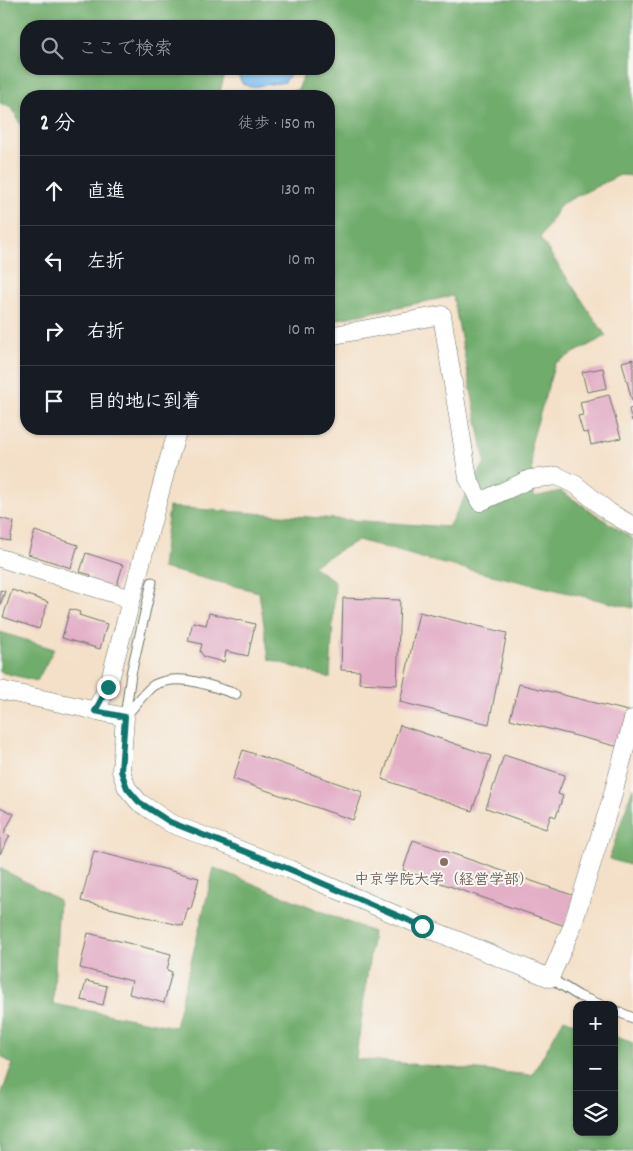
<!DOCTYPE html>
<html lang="ja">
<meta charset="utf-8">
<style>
:root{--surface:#171b24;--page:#20242c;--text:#f1f3f6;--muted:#9ea1a6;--line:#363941}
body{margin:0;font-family:Dekko,"Klee One",sans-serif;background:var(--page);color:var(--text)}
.controls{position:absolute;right:15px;bottom:15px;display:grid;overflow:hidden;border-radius:10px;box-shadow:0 1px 4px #0004}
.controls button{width:45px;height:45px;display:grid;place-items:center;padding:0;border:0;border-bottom:1px solid var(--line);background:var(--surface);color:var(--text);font:25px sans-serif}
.stop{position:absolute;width:15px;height:15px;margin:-11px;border:4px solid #0f766e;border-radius:50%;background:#fff}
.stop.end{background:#0f766e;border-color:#fff;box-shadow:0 1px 5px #0008}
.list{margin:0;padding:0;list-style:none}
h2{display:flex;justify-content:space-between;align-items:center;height:65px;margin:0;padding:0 20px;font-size:21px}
h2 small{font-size:16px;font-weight:400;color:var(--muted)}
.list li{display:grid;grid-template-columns:32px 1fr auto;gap:15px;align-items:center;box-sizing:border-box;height:70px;padding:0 20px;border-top:1px solid var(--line)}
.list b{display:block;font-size:19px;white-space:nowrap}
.list em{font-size:16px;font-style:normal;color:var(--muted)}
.icon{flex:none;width:28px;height:28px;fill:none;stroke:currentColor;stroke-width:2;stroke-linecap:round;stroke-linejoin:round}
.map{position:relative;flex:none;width:633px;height:1151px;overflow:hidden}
.search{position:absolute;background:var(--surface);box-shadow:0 1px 4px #0004;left:20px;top:20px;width:315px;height:55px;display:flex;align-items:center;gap:12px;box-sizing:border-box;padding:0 18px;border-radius:20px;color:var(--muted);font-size:19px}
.panel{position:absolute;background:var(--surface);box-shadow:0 1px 4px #0004;left:20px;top:90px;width:315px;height:345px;border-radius:20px}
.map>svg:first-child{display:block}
</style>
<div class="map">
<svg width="633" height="1151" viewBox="0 0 633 1151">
<rect width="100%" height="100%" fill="#f6f6f2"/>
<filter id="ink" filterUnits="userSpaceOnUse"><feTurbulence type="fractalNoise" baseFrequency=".02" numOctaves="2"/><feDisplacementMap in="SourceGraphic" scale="10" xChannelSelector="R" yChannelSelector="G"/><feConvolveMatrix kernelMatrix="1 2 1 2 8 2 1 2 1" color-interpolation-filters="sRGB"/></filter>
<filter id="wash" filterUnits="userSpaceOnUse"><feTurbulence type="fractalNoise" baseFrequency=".0096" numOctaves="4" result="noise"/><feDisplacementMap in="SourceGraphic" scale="20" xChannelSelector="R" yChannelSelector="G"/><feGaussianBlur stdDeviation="1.12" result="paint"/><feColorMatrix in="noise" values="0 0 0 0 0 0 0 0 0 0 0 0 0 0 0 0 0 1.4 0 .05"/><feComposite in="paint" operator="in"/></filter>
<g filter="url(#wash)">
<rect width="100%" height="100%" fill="#f4e0c8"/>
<g fill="#70ac6c" stroke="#487450">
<path d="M0,0H633V176L620,175L561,204L540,238L606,336L555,363L531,444L534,497L561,491L633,539V608L436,562L358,540L312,566L335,581L330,678L269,659L259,592L162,568L169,507L448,527L485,462L453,296L329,321V96H242L298,90L306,69H329V26H26V69H226L219,96H26V136L13,109L0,103Z"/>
<path d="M0,632L54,649L37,681L0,672Z"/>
<path d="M633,787V866L609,859Z"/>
<path d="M0,868L59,900L53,1004L175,1027L214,868L373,932L356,1059L532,1075L564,1019L577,1024V1132H614V1036L633,1043V1151H0V1099L12,1064L0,1055Z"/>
</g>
<path fill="#7abef0" stroke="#4c7e92" d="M239,69H290L291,72L285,82L250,87L242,83L238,74Z"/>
<g id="blocks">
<g fill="#e3afc7">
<path d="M633,359V401H632L622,362Z"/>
<path d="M603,368L607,388L587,392L582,372Z"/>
<path d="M609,395L621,438L591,445L588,432L583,433L578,416L583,415L580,402Z"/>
<path d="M633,408V421H632L629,409Z"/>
<path d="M0,518L14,522L10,541L0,539Z"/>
<path d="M35,531L78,545L71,568L28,554Z"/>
<path d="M86,553L123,565L115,591L89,582L91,575L80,572Z"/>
<path d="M0,590L5,591L0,605Z"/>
<path d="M12,590L48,602L39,629L3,617Z"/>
<path d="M343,598L400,600L397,685L359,683L360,671L341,670Z"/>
<path d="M70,609L80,612L79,615L107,624L100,649L62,638Z"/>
<path d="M419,612L507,633L489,724L400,702Z"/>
<path d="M209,613L255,624L248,656L226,651L224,662L204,657L200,651L202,644L188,641L193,622L206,625Z"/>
<path d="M519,684L632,712L623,748L510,719Z"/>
<path d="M400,725L491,756L472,811L382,779Z"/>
<path d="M243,750L363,792L353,820L233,779Z"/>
<path d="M504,755L565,775L558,794L563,796L556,817L551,815L546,829L486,808Z"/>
<path d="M0,807L14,814L4,833L10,836L0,854Z"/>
<path d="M413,840L575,896L565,926L403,870Z"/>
<path d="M94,851L199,878L191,909L188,908L183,926L81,901Z"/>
<path d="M88,933L171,954L167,970L172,972L164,1003L129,994L132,981L80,968Z"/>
<path d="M86,981L107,986L103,1005L81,1000Z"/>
</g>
</g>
</g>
<g filter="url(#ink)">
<use href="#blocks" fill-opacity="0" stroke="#6a7668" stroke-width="1"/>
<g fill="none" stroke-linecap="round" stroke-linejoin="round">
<defs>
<g id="service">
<path d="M125,717L131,674L152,582"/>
<path d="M125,717C131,710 147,689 154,685C180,672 210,686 236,694"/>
<path d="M550,978L579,996L601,1005"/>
<path d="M614,1010L633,1018"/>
</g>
<g id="minor">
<path d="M329,336L442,315L468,478L480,502L530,479L557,476L576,485L609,512L633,526"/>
<path d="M0,558L131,599"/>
<path d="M0,690L125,717L121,771L127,788L139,802L170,823L289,869L422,926L550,978L572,927L611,801L633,719"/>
<path d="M95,711L108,687L168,462L178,429"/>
</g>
</defs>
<use href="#service" stroke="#6a7668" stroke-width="11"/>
<use href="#minor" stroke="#6a7668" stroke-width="19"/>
<use href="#service" stroke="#fff" stroke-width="9"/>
<use href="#minor" stroke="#fff" stroke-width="18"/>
</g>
</g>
<g fill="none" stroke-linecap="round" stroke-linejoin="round" filter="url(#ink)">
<path stroke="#0f766e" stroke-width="6" d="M108,687L95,711L125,717L121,771L127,788L139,802L170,822L289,869L422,926"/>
</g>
<circle fill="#8d6e63" stroke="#f6f6f2" stroke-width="2" cx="444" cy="862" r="5"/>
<g text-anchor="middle" stroke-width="4" stroke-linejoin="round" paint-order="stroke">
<g font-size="15" font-weight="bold" fill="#785e54" stroke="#f6f6f2">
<text x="444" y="884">中京学院大学（経営学部）</text>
</g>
</g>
</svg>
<div class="controls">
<button>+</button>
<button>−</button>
<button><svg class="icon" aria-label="layers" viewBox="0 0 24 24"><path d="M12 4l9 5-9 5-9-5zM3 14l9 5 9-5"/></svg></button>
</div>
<div class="stop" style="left:422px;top:926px"></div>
<div class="stop end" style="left:108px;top:687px"></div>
<div class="search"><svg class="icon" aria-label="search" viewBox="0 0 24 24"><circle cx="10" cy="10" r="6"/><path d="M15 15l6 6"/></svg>ここで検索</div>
<section class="panel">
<h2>2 分<small>徒歩 · 150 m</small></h2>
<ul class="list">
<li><svg class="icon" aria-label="ahead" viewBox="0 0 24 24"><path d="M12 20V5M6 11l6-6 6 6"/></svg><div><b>直進</b></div><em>130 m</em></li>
<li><svg class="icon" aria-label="left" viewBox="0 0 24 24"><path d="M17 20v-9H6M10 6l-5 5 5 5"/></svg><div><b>左折</b></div><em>10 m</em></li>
<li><svg class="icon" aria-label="right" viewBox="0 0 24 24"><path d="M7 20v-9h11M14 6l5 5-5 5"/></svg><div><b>右折</b></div><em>10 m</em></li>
<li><svg class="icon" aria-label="arrive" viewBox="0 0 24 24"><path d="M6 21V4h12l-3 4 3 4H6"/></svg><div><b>目的地に到着</b></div></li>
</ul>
</section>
</div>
